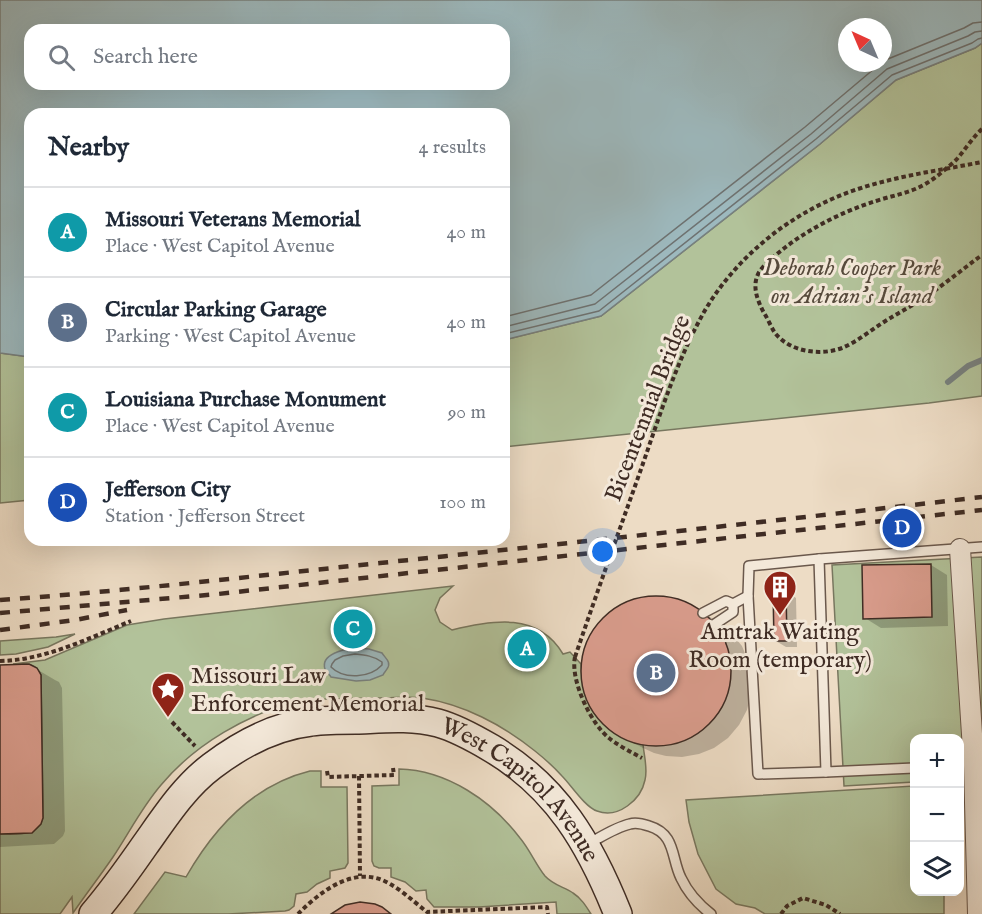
<!DOCTYPE html>
<meta charset="utf-8">
<style>
:root{--surface:#fff;--page:#f2f2f3;--text:#1f2937;--muted:#747a83;--line:#e0e1e3;--accent:#7c3aed}
body{margin:0;font-family:"IM FELL English",serif;background:var(--page);color:var(--text)}
.controls{position:absolute;right:18px;bottom:18px;display:grid;overflow:hidden;border-radius:12px;box-shadow:0 6px 24px #0002}
.controls button{width:54px;height:54px;display:grid;place-items:center;padding:0;border:0;border-bottom:2px solid var(--line);background:var(--surface);color:var(--text);font:30px sans-serif}
.compass{position:absolute;left:838px;top:18px;width:54px;height:54px;border-radius:50%;background:var(--surface);box-shadow:0 6px 24px #0002;rotate:316deg}
.you{position:absolute;left:603px;top:552px;width:21px;height:21px;margin:-15px;border:4px solid #fff;border-radius:50%;background:#1a73e8;box-shadow:0 0 0 9px #1a73e833}
.badge{display:grid;place-items:center;width:39px;height:39px;border-radius:50%;background:var(--accent);color:#fff;font-size:20px;font-weight:700}
.pin{position:absolute;translate:-50% -50%;border:3px solid #fff;box-shadow:0 2px 6px #0006}
.list{margin:0;padding:0;list-style:none}
h2{display:flex;justify-content:space-between;align-items:center;height:78px;margin:0;padding:0 24px;font-size:26px}
h2 small{font-size:20px;font-weight:400;color:var(--muted)}
.list li{display:grid;grid-template-columns:39px 1fr auto;gap:18px;align-items:center;box-sizing:border-box;height:90px;padding:0 24px;border-top:2px solid var(--line)}
.list b{display:block;font-size:22px;white-space:nowrap}
.list p{margin:0;font-size:20px;white-space:nowrap;color:var(--muted)}
.list em{font-size:20px;font-style:normal;color:var(--muted)}
.icon{flex:none;width:33px;height:33px;fill:none;stroke:currentColor;stroke-width:2;stroke-linecap:round;stroke-linejoin:round}
.map{position:relative;flex:none;width:982px;height:914px;overflow:hidden}
.search{position:absolute;background:var(--surface);box-shadow:0 6px 24px #0002;left:24px;top:24px;width:486px;height:66px;display:flex;align-items:center;gap:15px;box-sizing:border-box;padding:0 21px;border-radius:18px;color:var(--muted);font-size:22px}
.panel{position:absolute;background:var(--surface);box-shadow:0 6px 24px #0002;left:24px;top:108px;width:486px;height:438px;border-radius:18px}
.map>svg:first-child{display:block}
</style>
<div class="map">
<svg width="982" height="914" viewBox="0 0 982 914">
<rect width="100%" height="100%" fill="#eddcc5"/>
<filter id="stains"><feTurbulence type="fractalNoise" baseFrequency=".00333" numOctaves="4"/><feColorMatrix values="0 0 0 0 .2 0 0 0 0 .09 0 0 0 0 .02 0 0 0 .5 -.17"/></filter>
<radialGradient id="worn" r=".72"><stop offset=".6" stop-color="#630" stop-opacity="0"/><stop offset="1" stop-color="#630" stop-opacity=".3"/></radialGradient>
<g fill="#b2c29a" stroke="#78775f" stroke-width="1.5">
<path d="M982,43V396L929,403L504,447V340L601,316L820,144L896,80L975,48Z"/>
<path d="M0,353L30,357V500L0,503Z"/>
<path d="M982,557V778L960,779V738H914V782L844,786L832,565Z"/>
<path d="M453,586L440,598L435,610L440,622L452,630C493,620 538,612 563,654L570,652L581,664C582,706 601,733 643,744C644,756 648,769 645,780C641,800 618,819 597,811C585,807 571,785 562,776C554,767 545,759 535,751C503,725 463,704 422,698C409,696 394,698 381,698C353,698 326,699 299,700C247,715 196,743 161,785C142,807 129,833 113,857C100,876 86,894 73,913L72,897L60,914H0V834C16,834 37,837 43,818L41,675C36,662 25,664 13,664L45,660L127,625L164,619Z"/>
<path d="M75,634L48,647L16,654L0,655V641L56,637Z"/>
<path d="M399,769C447,770 492,801 520,838C530,850 536,865 545,876C553,885 564,887 573,893C581,898 586,906 591,914H557L556,902L479,907H434L427,899L426,890L416,891L405,882L391,877V868H379L374,866L372,861V786L399,785Z"/>
<path d="M310,771H321V787H347L348,863L345,868L330,871V878L317,884L307,892L296,894L294,906L289,910L285,911L228,914H134L165,872L186,877C214,828 253,785 310,771Z"/>
<path d="M914,786V892H944V914H765L755,908L736,904L716,889L698,854L689,822L686,800Z"/>
</g>
<g fill="#9db9be" stroke="#778180" stroke-width="1.5" fill-rule="evenodd">
<path d="M0,0H982V43L975,48L896,80L820,144L601,316L504,340V114H30V357L0,353ZM847,27H883V63H847ZM30,30H504V84H30Z"/>
<path d="M354,648L369,649L382,653C385,658 392,662 387,669C386,671 384,672 383,675L370,680L356,681L331,677C329,674 326,672 325,669C320,654 345,649 354,648Z"/>
</g>
<g fill="#0003">
<path d="M931,565L947,575L948,626L881,628L865,618Z"/>
<path d="M786,591L796,598L797,647H786L776,641Z"/>
<path d="M648,597H665L681,601L719,622L731,633L742,646L748,661L751,694L747,710L739,725L728,738L714,748L699,754L682,757L666,756L654,753L641,747L619,734L600,719L593,709L588,697L583,681V664L586,648L593,633L603,619L616,609L631,602Z"/>
<path d="M0,666L33,667L55,680L59,682L62,688L65,831L63,836L54,844L0,847Z"/>
</g>
<g fill="none" stroke-linecap="round" stroke-linejoin="round">
<g stroke="#6e7271" stroke-width="1.5">
<path d="M883,61L964,28L973,23L982,22"/>
<path d="M504,317L591,295L805,127L881,63"/>
<path d="M504,327L595,304L811,134L887,69L968,36L975,32L982,31"/>
<path d="M504,334L599,311L816,139L892,75L972,43L978,39L982,38"/>
<path d="M355,654C365,655 374,656 382,662V665C370,678 344,680 331,667L332,664L335,660L343,656Z"/>
</g>
<path stroke="#778180" stroke-width="6" d="M948,382L968,366L982,360"/>
</g>
<g fill="#d99c8c" stroke="#3f2c24" stroke-width="1.5">
<path d="M931,564L932,617L863,619L862,565Z"/>
<path d="M773,590H786L787,641H774Z"/>
<circle cx="656" cy="671" r="75"/>
<path d="M29,664L37,668L41,675L43,818L41,824L32,833L0,834V665Z"/>
<path d="M360,902L375,904L382,907L391,914H331L345,905Z"/>
</g>
<g fill="none" stroke-linecap="round" stroke-linejoin="round">
<defs>
<g id="lane">
<path d="M819,559L826,772L914,768"/>
<path d="M703,613L726,601L733,604L748,596"/>
<path d="M715,624L733,612V604"/>
<path d="M826,772L758,774L748,596L749,566L819,559L982,547"/>
<path d="M588,844C601,837 616,827 630,824C636,822 643,824 649,826C676,834 671,858 681,878C688,893 698,904 711,914"/>
</g>
<path id="street" d="M960,549L974,765L978,914"/>
<g id="secondary">
<path id="s1" d="M93,914C112,892 129,868 145,845C165,817 184,787 212,766C241,744 274,726 311,722C326,720 341,720 356,720C383,719 411,716 438,723C456,728 474,738 491,748C557,787 590,844 618,914"/>
</g>
</defs>
<use href="#lane" stroke="#6a584c" stroke-width="12"/>
<use href="#street" stroke="#6a584c" stroke-width="22"/>
<use href="#secondary" stroke="#3f2c24" stroke-width="30"/>
<g stroke="#3f2c24" stroke-width="4" stroke-dasharray="4.5 3" stroke-linecap="butt">
<path d="M982,129C972,138 965,150 956,160C947,168 937,177 927,183C911,193 894,195 876,201C837,213 792,237 763,267C750,281 756,298 764,313C768,319 771,327 775,333C790,352 820,356 842,348C859,341 876,326 892,317C900,312 908,308 916,303C939,289 960,271 982,255"/>
<path d="M575,657C570,680 591,724 609,738C619,746 631,752 642,758"/>
<path d="M0,661C46,660 89,638 131,621"/>
<path d="M172,722L195,746"/>
<path d="M327,771L328,777L394,775L393,768"/>
<path d="M359,776L360,876"/>
<path d="M298,914C318,894 346,871 376,878C393,882 413,901 427,912L547,907L548,914"/>
<path d="M781,914L787,906L803,898L826,905L840,914"/>
</g>
<use href="#lane" stroke="#f3e8d9" stroke-width="9"/>
<use href="#street" stroke="#f3e8d9" stroke-width="20"/>
<use href="#secondary" stroke="#f3e8d9" stroke-width="27"/>
<g stroke="#3f2c24" stroke-width="4.5" stroke-dasharray="10 10" stroke-linecap="butt">
<path d="M0,600C127,591 254,576 380,563C581,542 782,520 982,497"/>
<path d="M0,613L218,594L982,510"/>
<path d="M0,630L75,620L127,610"/>
</g>
<path stroke="#3f2c24" stroke-width="4" stroke-dasharray="4.5 3" stroke-linecap="butt" d="M575,657C596,595 618,534 640,472C659,418 676,362 704,312C733,262 780,222 832,199C879,178 932,172 982,162"/>
</g>
<defs>
<symbol id="building-pin" viewBox="-11 -11 22 30"><path d="M0 17L-7.5 6A9.5 9.5 0 1 1 7.5 6Z" fill="#8f2418" stroke="#f3e8d9"/><path d="M-4-6H4V6H1V3H-1V6H-4ZM-2.5-4.3h1.7v1.8h-1.7ZM.8-4.3h1.7v1.8H.8ZM-2.5-1h1.7V.8h-1.7ZM.8-1h1.7V.8H.8Z" fill="#fff"/></symbol>
<symbol id="sight-pin" viewBox="-11 -11 22 30"><path d="M0 17L-7.5 6A9.5 9.5 0 1 1 7.5 6Z" fill="#8f2418" stroke="#f3e8d9"/><path d="M0-6L1.8-2.2L6-1.7L2.9 1.2L3.7 5.4L0 3.3L-3.7 5.4L-2.9 1.2L-6-1.7L-1.8-2.2Z" fill="#fff"/></symbol>
</defs>
<g fill-rule="evenodd">
<use href="#building-pin" x="761" y="568" width="38" height="52"/>
<use href="#sight-pin" x="149" y="670" width="38" height="52"/>
</g>
<g text-anchor="middle" stroke-width="6" stroke-linejoin="round" paint-order="stroke">
<g font-size="24" font-style="italic" fill="#564a3c" stroke="#f3e8d9">
<text x="852" y="275">Deborah Cooper Park<tspan x="852" dy="28">on Adrian's Island</tspan></text>
</g>
<g font-size="24" fill="#3f2c24" stroke="#f3e8d9">
<text transform="translate(647 408) rotate(-69)" y="8">Bicentennial Bridge</text>
<text dy="8" stroke="none"><textPath href="#s1" startOffset="536">West Capitol Avenue</textPath></text>
</g>
<g font-size="24" fill="#3f2c24" stroke="#f3e8d9">
<text x="780" y="639">Amtrak Waiting<tspan x="780" dy="28">Room (temporary)</tspan></text>
<text x="191" y="683" text-anchor="start">Missouri Law<tspan x="191" dy="28">Enforcement Memorial</tspan></text>
</g>
</g>
<rect width="100%" height="100%" filter="url(#stains)"/>
<rect width="100%" height="100%" fill="url(#worn)"/>
</svg>
<div class="controls">
<button>+</button>
<button>−</button>
<button><svg class="icon" aria-label="layers" viewBox="0 0 24 24"><path d="M12 4l9 5-9 5-9-5zM3 14l9 5 9-5"/></svg></button>
</div>
<svg class="compass" viewBox="-18 -18 36 36"><path d="M0-13l5 13h-10z" fill="#e53935"/><path d="M0 13l5-13h-10z" fill="#747a83"/></svg>
<div class="you"></div>
<div class="pin badge" style="left:527px;top:649px;background:#0f9aa8">A</div>
<div class="pin badge" style="left:656px;top:673px;background:#5c6f8a">B</div>
<div class="pin badge" style="left:353px;top:629px;background:#0f9aa8">C</div>
<div class="pin badge" style="left:902px;top:528px;background:#1a4fb4">D</div>
<div class="search"><svg class="icon" aria-label="search" viewBox="0 0 24 24"><circle cx="10" cy="10" r="6"/><path d="M15 15l6 6"/></svg>Search here</div>
<section class="panel">
<h2>Nearby<small>4 results</small></h2>
<ul class="list">
<li><span class="badge" style="background:#0f9aa8">A</span><div><b>Missouri Veterans Memorial</b><p>Place · West Capitol Avenue</p></div><em>40 m</em></li>
<li><span class="badge" style="background:#5c6f8a">B</span><div><b>Circular Parking Garage</b><p>Parking · West Capitol Avenue</p></div><em>40 m</em></li>
<li><span class="badge" style="background:#0f9aa8">C</span><div><b>Louisiana Purchase Monument</b><p>Place · West Capitol Avenue</p></div><em>90 m</em></li>
<li><span class="badge" style="background:#1a4fb4">D</span><div><b>Jefferson City</b><p>Station · Jefferson Street</p></div><em>100 m</em></li>
</ul>
</section>
</div>
